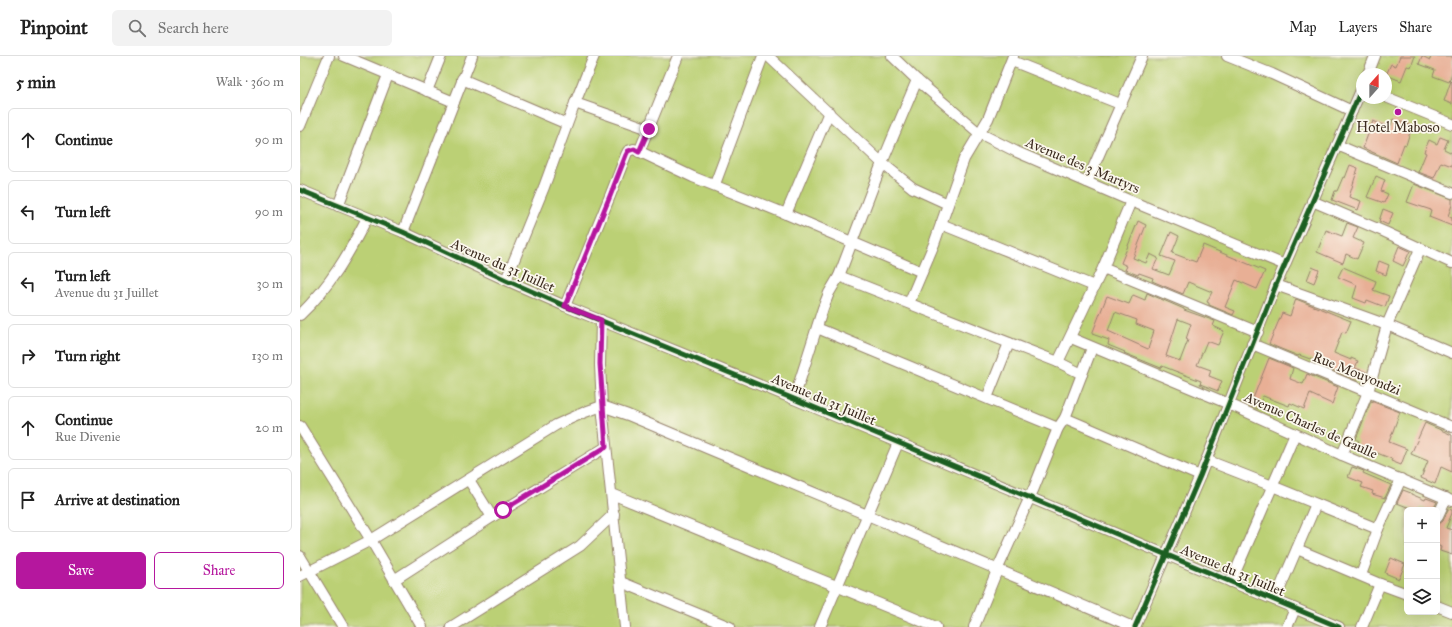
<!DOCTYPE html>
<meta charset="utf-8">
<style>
:root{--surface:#fff;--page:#f2f2f2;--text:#222;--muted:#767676;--line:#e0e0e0;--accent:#b5179e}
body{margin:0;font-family:"IM FELL Great Primer",serif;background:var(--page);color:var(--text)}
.controls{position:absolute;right:12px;bottom:12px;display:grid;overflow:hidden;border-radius:6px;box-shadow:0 4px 16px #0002}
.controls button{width:36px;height:36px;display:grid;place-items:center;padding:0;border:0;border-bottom:1px solid var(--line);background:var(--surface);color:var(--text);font:20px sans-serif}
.compass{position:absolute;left:1056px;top:12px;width:36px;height:36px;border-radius:50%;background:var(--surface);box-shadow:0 4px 16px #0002;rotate:21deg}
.stop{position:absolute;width:12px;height:12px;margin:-9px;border:3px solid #b5179e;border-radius:50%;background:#fff}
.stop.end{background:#b5179e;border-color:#fff;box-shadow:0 1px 4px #0008}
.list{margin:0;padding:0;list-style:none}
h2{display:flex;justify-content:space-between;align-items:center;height:52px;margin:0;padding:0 16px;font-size:17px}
h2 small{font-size:13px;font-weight:400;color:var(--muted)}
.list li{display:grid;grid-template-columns:26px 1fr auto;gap:12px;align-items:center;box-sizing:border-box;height:64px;margin:0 8px 8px;padding:0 8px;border:1px solid var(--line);border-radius:6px}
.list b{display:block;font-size:15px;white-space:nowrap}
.list p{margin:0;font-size:13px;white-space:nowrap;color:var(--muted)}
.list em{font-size:13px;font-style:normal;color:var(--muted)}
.actions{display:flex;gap:8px;padding:12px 16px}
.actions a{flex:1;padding:9px 0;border:1px solid var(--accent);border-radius:6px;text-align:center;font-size:14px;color:var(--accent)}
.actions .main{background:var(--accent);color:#fff}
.icon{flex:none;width:22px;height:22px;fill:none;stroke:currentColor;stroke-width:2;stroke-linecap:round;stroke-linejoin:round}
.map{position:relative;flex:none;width:1152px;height:571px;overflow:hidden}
header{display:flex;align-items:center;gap:24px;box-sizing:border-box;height:56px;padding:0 20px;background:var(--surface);border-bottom:1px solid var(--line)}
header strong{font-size:19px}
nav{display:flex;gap:22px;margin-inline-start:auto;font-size:14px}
.search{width:280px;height:36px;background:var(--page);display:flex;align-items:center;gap:10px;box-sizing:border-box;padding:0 14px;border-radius:6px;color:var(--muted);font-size:15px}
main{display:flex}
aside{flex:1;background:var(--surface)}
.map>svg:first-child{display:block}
</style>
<header>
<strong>Pinpoint</strong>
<div class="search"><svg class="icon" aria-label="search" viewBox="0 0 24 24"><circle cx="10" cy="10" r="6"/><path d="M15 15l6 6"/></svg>Search here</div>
<nav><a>Map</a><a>Layers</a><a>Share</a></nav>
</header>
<main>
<aside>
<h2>5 min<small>Walk · 360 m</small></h2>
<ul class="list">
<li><svg class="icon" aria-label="ahead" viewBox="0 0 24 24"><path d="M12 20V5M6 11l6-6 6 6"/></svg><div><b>Continue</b></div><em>90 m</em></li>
<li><svg class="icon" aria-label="left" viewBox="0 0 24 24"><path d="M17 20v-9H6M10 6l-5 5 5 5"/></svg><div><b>Turn left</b></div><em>90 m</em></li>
<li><svg class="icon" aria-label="left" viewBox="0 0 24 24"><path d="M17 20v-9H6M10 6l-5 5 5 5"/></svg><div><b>Turn left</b><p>Avenue du 31 Juillet</p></div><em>30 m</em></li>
<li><svg class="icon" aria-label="right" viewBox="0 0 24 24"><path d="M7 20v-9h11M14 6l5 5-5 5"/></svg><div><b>Turn right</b></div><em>130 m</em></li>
<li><svg class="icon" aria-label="ahead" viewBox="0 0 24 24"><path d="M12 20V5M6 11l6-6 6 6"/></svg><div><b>Continue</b><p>Rue Divenie</p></div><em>20 m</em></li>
<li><svg class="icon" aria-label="arrive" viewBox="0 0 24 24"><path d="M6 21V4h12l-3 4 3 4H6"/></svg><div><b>Arrive at destination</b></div></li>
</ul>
<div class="actions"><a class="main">Save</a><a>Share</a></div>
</aside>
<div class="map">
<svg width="1152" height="571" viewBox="0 0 1152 571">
<rect width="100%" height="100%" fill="#fbf7ec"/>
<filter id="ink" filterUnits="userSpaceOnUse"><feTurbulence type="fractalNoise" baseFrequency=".025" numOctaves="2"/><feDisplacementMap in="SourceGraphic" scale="8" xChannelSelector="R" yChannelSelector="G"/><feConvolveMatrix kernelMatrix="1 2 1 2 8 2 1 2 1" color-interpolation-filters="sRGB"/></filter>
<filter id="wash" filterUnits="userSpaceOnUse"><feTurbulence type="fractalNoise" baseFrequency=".012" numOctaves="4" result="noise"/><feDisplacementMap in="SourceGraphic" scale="16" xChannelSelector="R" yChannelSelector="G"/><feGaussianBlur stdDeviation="0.9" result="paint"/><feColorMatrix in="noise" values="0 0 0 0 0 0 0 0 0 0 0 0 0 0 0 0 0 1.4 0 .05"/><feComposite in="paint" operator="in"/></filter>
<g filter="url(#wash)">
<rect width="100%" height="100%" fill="#f2dbbb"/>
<path fill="#bbd074" stroke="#7b7d49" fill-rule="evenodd" d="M0,0H1152V571H0ZM1062,18H1086V42H1062ZM1107,454H1137V556H1107Z"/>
<g id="blocks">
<g fill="#e8af95" fill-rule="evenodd">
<path d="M1100,0H1115L1111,11L1107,10L1101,25L1086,19L1091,8L1096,10Z"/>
<path d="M1122,0L1130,4L1131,0H1152V17L1149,26L1133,20L1135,14L1119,8Z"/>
<path d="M1151,25L1152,26V48L1144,45Z"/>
<path d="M1093,63L1112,70L1106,89L1104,88L1097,107L1063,92L1073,65L1090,72Z"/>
<path d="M1140,81L1148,84L1144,93L1152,97V110L1141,106L1134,122L1118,116L1126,97L1124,96L1129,84L1137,88Z"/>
<path d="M1050,109L1058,112L1049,141L1061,145L1058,154L1032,144L1035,135H1037L1043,121L1045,122Z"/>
<path d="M1076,120L1085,124L1081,135L1088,138L1084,147L1067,141Z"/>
<path d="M1114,128L1152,143V149L1148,160L1152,162V170L1129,161L1131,154L1107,146Z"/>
<path d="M1083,153L1093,157L1088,169L1079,165Z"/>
<path d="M838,165L846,169L833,202L846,207L850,198L858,202L853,213L869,219L875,205L861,200L871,176L879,180L872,197L896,206L903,189L965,215L957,233L936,224L925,251L935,255L933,259L909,249V247L907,246L912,236L888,226L883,238L852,225L853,222L839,217L838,219L825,214L827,210L821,207Z"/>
<path d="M1047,167L1058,171L1053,182L1064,187L1057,203L1046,198L1043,207L1017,196L1026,174L1042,180Z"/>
<path d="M1099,190L1110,195L1103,210L1093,205Z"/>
<path d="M1079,205L1089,209L1086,219L1076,215Z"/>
<path d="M1012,211L1019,214L1014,227L1007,224Z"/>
<path d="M1043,211L1076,225L1073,234L1089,240L1085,251L1067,244L1066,247L1053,242L1057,229L1038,221Z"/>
<path d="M847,237L884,253V254L915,265L913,270L924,275L918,289L907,285L897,309L911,314L909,320L922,325L918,335L900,328L901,325L862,310L861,312L824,297L825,296L808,289L809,284L792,278L807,240L829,248L833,239L845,244ZM815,256L837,264L836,268L854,275L848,293L808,275ZM878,263L891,268L886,283L888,284L880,305L866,300Z"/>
<path d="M996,243L1051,265L1046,277L1042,276L1034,297L1051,304V302L1058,305L1055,312L1066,316L1062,327L1012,306L1013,304L999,299L998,300L969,288L982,257L990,260Z"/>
<path d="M969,302L993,312L990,323L1003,328L1007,318L1038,331L1032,348L1010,338L1004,353L990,347L989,350L963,340L958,353L950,350Z"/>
<path d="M1071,345L1100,356L1089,386L1107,393L1101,409L1091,405L1092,403L1057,389L1059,385L1056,383Z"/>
<path d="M1125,367L1152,379V416L1141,411L1135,428L1121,422L1128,405L1111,398Z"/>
<path d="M1052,411L1064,415L1063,417L1091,429L1085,442L1072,438L1073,435L1061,431L1063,427L1048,421Z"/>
<path d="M1103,434L1111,437V438L1125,444L1126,442L1137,446L1133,454H1129L1121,451L1119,454H1115L1097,447Z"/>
<path d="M1148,453L1152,454V457L1146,472L1152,474V499L1140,495L1141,491L1137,489V469L1143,465Z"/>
<path d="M1091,502L1105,508L1099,523L1085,517Z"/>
</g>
</g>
</g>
<g filter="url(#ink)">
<use href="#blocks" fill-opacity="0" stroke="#96826c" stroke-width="1"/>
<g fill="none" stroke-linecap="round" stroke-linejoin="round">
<defs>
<g id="minor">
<path d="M44,0L154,46"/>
<path d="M468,0L582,107L613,132L648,148"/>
<path d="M592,0L617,24L679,77L717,96L831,145L985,209"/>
<path d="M927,0L972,18L1052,55"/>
<path d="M712,5L820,48"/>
<path d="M1068,18L1075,0"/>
<path d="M162,23L267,68"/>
<path d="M127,35L141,0"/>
<path d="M1086,41L1152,68"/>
<path d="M275,47L349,73"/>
<path d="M0,70L29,0"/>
<path d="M1037,89L1152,137"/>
<path d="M339,96L378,0"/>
<path d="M787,126L842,0"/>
<path d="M415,128L463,0"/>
<path d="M0,134L103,176L206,224L265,250L494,343L1039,571"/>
<path d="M1012,145L1085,176L1152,207"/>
<path d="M38,150L88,19"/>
<path d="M486,158L529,56"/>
<path d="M641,168L794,230"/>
<path d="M103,176L172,0"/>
<path d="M803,212L958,276"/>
<path d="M539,220L758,306L782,318"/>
<path d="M206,224L244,131L275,47L294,0"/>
<path d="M976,229L1087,269L1152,297"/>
<path d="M609,247L634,188L664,103L688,63L713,0"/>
<path d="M265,250L310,140L326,99L328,95L334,93L393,121L486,158L622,216"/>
<path d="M0,259C31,229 48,199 67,162"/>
<path d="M301,264L300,309L302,350L325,571"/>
<path d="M517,272L758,372"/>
<path d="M771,282L929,348L1042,399L1152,445"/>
<path d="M952,288L1152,371"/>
<path d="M758,306L803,212L831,145"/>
<path d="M687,342L709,287"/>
<path d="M494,343L523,252L529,237L539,220L582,107L617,24"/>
<path d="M765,362L900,420"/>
<path d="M0,370L71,484L122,571"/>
<path d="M1042,399L1068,336L1087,269L1120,193"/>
<path d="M906,404C964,426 1021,450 1078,473"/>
<path d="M169,424L192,461L306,391"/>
<path d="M312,438L636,571"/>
<path d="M1137,462L1146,442"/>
<path d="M997,493L1080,528L1107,538"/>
<path d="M0,500L43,571"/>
<path d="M1061,519L1078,473L1101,423"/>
<path d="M0,520L71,484L256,369L285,356L302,350L328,359C496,430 666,499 833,571"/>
<path d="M94,524L192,461"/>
<path d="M321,526L430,571"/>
<path d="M931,526L995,378"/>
<path d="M975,544L1016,448"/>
<path d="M1137,550L1152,556"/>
<path d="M151,571L280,490L314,458"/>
<path d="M520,571L598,387"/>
<path d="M674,571L698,512L734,432L758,372L765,362L792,292"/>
<path d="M835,571L900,420L976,229L1062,32"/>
<path d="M987,571L995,553"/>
<path d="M1062,571L1080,528"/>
</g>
</defs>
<use href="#minor" stroke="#96826c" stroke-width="12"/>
<use href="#minor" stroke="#fff" stroke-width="10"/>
<defs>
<g id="cycleway">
<path d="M0,134L103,176L206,224L265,250L494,343L1039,571"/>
<path d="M835,571L900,420L976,229L1062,32"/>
</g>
</defs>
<use href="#cycleway" stroke="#fbf7ec" stroke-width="8"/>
<use href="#cycleway" stroke="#1b5e20" stroke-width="5"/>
</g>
</g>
<g fill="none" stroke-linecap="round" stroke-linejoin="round" filter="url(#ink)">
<path stroke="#b5179e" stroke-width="5" d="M203,454L306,391L300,308L301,264L265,250L310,140L326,99L328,95L334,93L339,96L349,73"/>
</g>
<circle fill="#b5179e" stroke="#fbf7ec" stroke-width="1.5" cx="1098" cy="56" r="4"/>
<g text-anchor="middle" stroke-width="3.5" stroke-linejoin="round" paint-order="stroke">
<g font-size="14" fill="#3b2a1e" stroke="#fbf7ec">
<text x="1098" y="76">Hotel Maboso</text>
</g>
<g font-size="14" fill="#3b2a1e" stroke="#fbf7ec">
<text transform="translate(783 109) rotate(23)" y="5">Avenue des 3 Martyrs</text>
<text transform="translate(203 209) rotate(24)" y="5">Avenue du 31 Juillet</text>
<text transform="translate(1057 317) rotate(22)" y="5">Rue Mouyondzi</text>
<text transform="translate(524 343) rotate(23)" y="5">Avenue du 31 Juillet</text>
<text transform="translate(1011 369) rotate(24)" y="5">Avenue Charles de Gaulle</text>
<text transform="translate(933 514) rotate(23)" y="5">Avenue du 31 Juillet</text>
</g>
</g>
</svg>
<div class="controls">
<button>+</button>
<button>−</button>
<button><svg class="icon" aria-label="layers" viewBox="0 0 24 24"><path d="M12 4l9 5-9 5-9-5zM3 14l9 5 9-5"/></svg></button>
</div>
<svg class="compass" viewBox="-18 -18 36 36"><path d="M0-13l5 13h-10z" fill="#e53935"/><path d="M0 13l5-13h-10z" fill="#767676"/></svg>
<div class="stop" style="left:203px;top:454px"></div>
<div class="stop end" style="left:349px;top:73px"></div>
</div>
</main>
